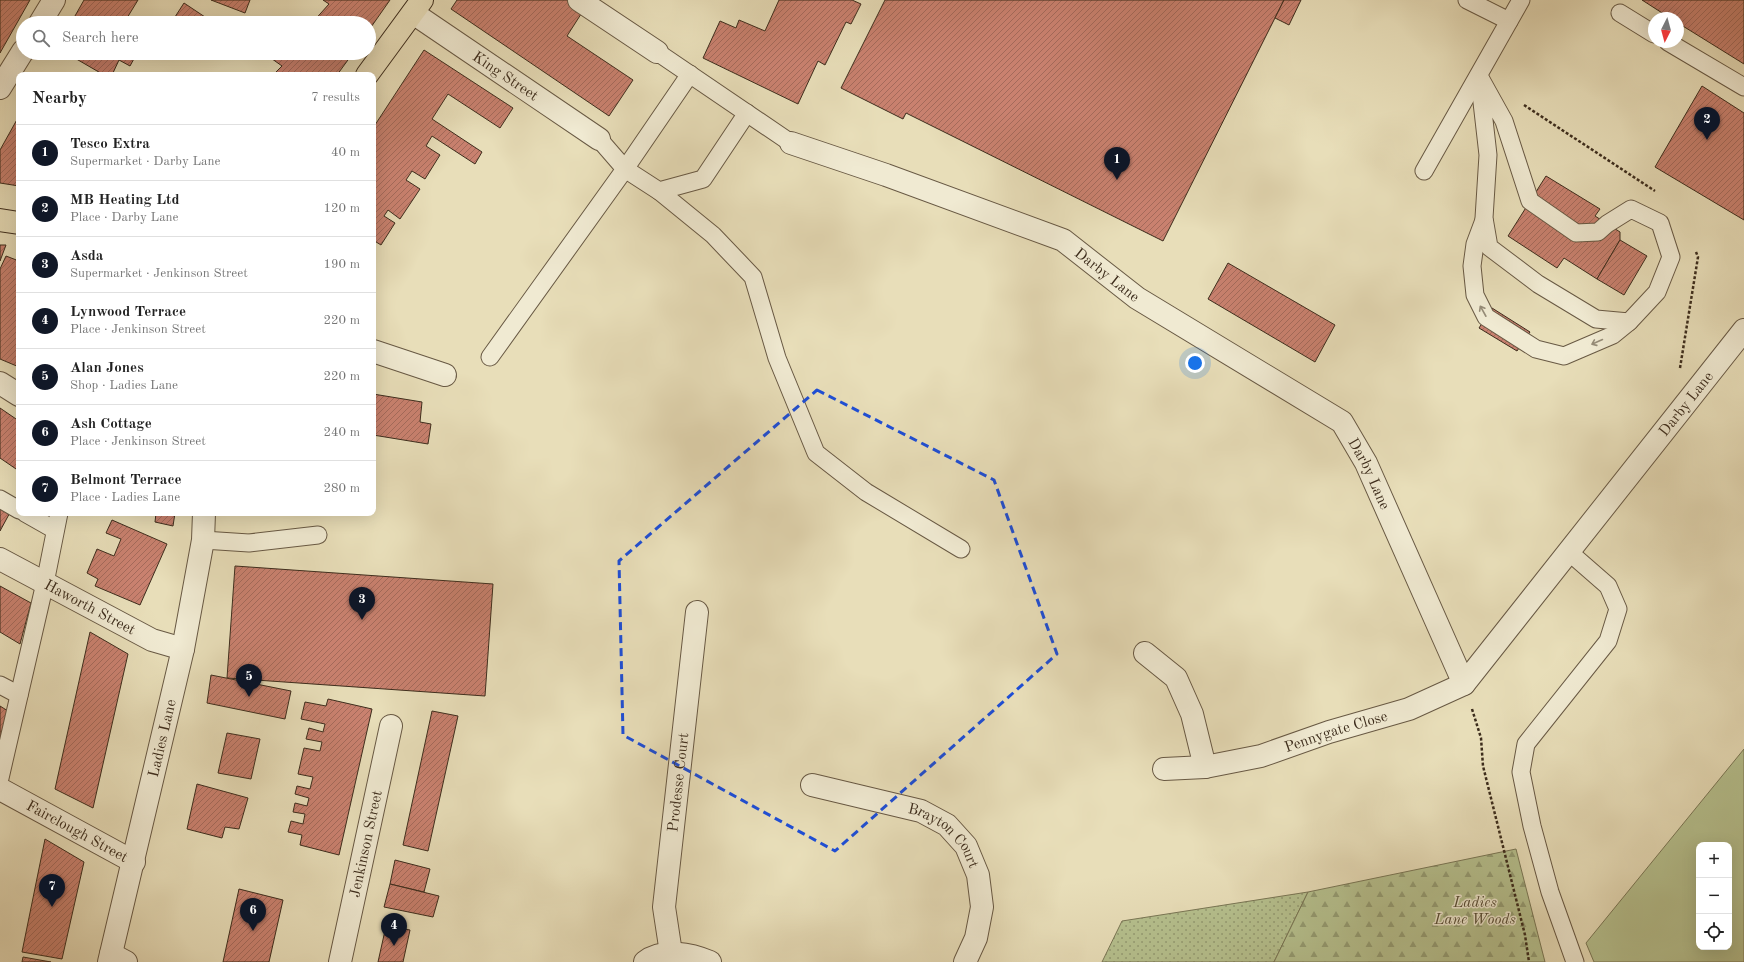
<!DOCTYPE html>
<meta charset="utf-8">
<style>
:root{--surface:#fff;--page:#f2f2f2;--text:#222;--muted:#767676;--line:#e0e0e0;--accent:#111827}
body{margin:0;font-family:"Old Standard TT",serif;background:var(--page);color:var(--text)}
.controls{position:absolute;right:12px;bottom:12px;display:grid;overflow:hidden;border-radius:8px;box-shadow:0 4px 16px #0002}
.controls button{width:36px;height:36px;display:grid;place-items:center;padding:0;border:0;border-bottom:1px solid var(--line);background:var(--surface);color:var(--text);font:20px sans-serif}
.compass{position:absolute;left:1648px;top:12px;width:36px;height:36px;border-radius:50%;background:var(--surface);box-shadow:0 4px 16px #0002;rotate:186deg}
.you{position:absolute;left:1195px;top:363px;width:14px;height:14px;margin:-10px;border:3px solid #fff;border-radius:50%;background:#1a73e8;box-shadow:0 0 0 6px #1a73e833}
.badge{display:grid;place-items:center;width:26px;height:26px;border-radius:50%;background:var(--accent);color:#fff;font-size:13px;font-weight:700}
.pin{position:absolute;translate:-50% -33px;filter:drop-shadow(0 1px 2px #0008)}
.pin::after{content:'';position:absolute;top:21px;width:14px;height:12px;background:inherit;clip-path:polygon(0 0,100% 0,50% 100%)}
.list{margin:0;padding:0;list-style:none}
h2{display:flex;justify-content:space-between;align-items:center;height:52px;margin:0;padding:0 16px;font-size:17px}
h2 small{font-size:13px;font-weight:400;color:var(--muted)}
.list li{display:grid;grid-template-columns:26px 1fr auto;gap:12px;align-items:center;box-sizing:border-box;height:56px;padding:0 16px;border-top:1px solid var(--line)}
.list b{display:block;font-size:15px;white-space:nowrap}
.list p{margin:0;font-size:13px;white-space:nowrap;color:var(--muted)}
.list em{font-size:13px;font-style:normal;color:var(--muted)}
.icon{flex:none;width:22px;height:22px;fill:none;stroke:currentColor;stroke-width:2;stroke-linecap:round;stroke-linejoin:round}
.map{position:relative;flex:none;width:1744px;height:962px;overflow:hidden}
.search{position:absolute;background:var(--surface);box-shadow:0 4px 16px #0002;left:16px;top:16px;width:360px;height:44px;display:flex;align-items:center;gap:10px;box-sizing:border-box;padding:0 14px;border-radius:22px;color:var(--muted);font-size:15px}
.panel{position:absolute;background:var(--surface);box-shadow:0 4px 16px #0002;left:16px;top:72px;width:360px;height:444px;border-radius:8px}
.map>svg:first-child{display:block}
</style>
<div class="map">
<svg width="1744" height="962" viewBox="0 0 1744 962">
<defs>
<pattern id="grass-dots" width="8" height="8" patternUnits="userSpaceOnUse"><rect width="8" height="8" fill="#b6c18f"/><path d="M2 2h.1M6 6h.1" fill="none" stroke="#959d74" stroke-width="1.8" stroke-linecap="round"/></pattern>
<pattern id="forest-firs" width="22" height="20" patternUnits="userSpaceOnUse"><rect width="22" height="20" fill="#b6c18f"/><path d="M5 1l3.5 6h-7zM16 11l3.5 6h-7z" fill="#959d74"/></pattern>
<pattern id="building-hatch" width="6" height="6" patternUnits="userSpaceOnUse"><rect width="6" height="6" fill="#c9816f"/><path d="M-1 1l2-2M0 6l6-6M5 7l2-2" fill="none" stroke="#a46a5b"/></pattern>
</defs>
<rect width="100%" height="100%" fill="#e8deb9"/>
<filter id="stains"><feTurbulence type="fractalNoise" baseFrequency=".005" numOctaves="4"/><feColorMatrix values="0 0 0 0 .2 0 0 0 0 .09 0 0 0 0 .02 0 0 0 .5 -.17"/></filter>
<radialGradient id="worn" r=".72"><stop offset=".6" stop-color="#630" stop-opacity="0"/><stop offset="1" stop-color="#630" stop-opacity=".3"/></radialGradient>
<path fill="url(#grass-dots)" stroke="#7a7756" d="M1308,892L1274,962H1102L1122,921Z"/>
<path fill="url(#forest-firs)" stroke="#7a7756" d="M1516,849L1545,962H1274L1308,892Z"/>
<path fill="#b6c18f" stroke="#7a7756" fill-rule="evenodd" d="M1744,749V962H1594L1586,943ZM1699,845H1729V947H1699Z"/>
<g fill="url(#building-hatch)" stroke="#3d2d1d">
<path d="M0,0H30L0,53Z"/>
<path d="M84,0H138L127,18L135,23H71Z"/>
<path d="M211,0H250L245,13Z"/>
<path d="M323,0H390L369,30V23H312L329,4Z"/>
<path d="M457,0H567L583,11L567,36L633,80L609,116L451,9Z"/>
<path d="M779,0H852L861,4L851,24L846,22L825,65L818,61L798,104L703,58L720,21L736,28L739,20L765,31Z"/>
<path d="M885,0H1284L1163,241L906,113L903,119L841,88Z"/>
<path d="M1284,0H1301L1289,25L1275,18Z"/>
<path d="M1642,0H1744V64L1678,23V18H1670Z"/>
<path d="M184,3L214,23H178L173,20Z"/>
<path d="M424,50L513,108L500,128L448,94L432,119L482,152L475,164L432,136L426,146L440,155L425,179L412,171L406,180L420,189L400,219L388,210L384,216L395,223L381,245L373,240V128Z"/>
<path d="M66,53H131L136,55L130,66L119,60L112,75H104Z"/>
<path d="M270,53H287L291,55L293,53H353L337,75H273L282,66L268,56Z"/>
<path d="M1702,86L1744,113V220L1655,167Z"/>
<path d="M19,116V186L0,183V150Z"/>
<path d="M1546,176L1600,209L1595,216L1620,232V240L1597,279L1564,258L1557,268L1508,236Z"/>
<path d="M1620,240L1647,256L1624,295L1597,279Z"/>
<path d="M0,245H6L0,261Z"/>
<path d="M6,256L19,261V367L0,359V269Z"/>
<path d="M1228,263L1335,325L1315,362L1208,299Z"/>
<path d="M1492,308L1530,332L1517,351L1479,328Z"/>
<path d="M373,394L422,402L420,422L431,424L428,444L373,435Z"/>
<path d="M0,408L19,421V471L0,458Z"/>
<path d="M0,501L13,507L0,531Z"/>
<path d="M155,513H175L173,526L155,522L156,513Z"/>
<path d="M112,520L167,544L140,605L95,586L98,579L87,573L97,549L114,556L121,539L106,533Z"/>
<path d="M235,566L493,584L485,696L227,678Z"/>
<path d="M0,586L31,603L20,644L0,632Z"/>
<path d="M90,632L128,654L93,808L55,789Z"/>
<path d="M211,675L291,691L285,719L207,703Z"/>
<path d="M328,699L372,709L339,855L300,845L302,835L288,832L291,821L303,824L305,814L293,812L295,803L307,806L309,798L295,794L297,786L310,789L313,777L298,774L304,748L320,751L322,742L306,739L309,728L323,732L325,724L301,719L305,702L326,706Z"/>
<path d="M0,706L8,711L0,742Z"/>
<path d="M432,711L458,716L428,851L403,845Z"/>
<path d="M227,733L260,739L251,779L218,773Z"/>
<path d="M197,784L248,798L239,829L225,827L222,838L187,829Z"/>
<path d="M45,839L84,862L62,959L22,952Z"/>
<path d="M395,860L430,869L424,892L390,884Z"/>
<path d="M390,884L439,896L433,917L384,907Z"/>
<path d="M239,889L283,900L269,962H223Z"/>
<path d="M386,926L410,930L403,962H378Z"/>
<path d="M23,957L51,962H22Z"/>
</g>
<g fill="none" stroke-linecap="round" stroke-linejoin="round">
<defs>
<g id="service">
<path d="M1467,0L1509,21"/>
<path d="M1620,13L1654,34"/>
<path d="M1668,42L1744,87"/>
<path d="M657,52L791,143"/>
<path d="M690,74L625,169L659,191L703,179L747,113"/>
<path d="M1479,76L1504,121L1530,201L1576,233L1598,232L1607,224L1631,209L1660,223L1671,257L1657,292L1629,322L1596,319L1538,284L1489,247L1484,218L1488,155Z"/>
<path d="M1424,171L1521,0"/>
<path d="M659,191L713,235L753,277L777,358L816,453L866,492L961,549"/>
<path d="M1484,220L1475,244L1472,266L1475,295L1486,317L1536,349L1564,356L1613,335L1629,322"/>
<path d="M490,357L625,169L599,139"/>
<path d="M0,499L19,510"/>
<path d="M25,513L55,530"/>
<path d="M203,540L249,543L318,535"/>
<path d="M1569,552L1608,586L1618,609L1608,641L1526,744L1521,772L1532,826L1550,892L1575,962"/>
<path d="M0,685L19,695"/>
<path d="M0,778L45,583L59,513"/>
</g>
<g id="minor">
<path d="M579,0L657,52"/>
<path id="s1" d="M413,13L599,139"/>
<path d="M40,23L54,0"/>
<path d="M0,88L23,51"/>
<path id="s2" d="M791,143L886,175L1063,240L1137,298L1342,422L1366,463L1464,684L1744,330"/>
<path d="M373,351L445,375"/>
<path d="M0,383L19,395"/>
<path id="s3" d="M0,559L152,640L183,649"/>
<path d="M1145,653L1176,678L1192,714L1205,767"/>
<path id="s4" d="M1164,769L1205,767L1261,756L1329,732L1409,709L1464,684"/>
<path id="s5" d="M812,785L921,811L947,825L966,846L978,875L982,907L976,938L965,962"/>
<path id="s6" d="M0,789L134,862"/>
<path id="s7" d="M671,953L664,907L697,612"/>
<path d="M111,954L126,962"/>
<path id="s8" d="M340,962L391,726"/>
<path d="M645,962C663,948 691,954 710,962"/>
</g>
<g id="tertiary">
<path id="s9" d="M109,962L183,649L203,540L204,513"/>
</g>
<g id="trunk">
<path d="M367,75L422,0"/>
<path d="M0,220L19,223"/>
</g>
</defs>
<use href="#service" stroke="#685944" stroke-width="19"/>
<use href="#minor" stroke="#685944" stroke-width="24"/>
<use href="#tertiary" stroke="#685944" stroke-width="24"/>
<use href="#trunk" stroke="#3d2d1d" stroke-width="24"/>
<g stroke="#3d2d1d" stroke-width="2.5" stroke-dasharray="3 2" stroke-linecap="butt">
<path d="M1524,105L1655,191"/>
<path d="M1680,368L1698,257L1696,252"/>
<path d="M1472,709L1481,738L1483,766L1525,935L1529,962"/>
</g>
<use href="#service" stroke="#f0ead2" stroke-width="17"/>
<use href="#minor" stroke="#f0ead2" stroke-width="22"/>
<use href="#tertiary" stroke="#f0ead2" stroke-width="22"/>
<use href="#trunk" stroke="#e8deb9" stroke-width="22"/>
</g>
<defs><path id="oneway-shaft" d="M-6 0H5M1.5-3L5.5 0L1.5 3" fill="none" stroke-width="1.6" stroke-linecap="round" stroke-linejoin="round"/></defs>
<g stroke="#968c78">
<use href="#oneway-shaft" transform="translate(1483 311) rotate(-119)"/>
<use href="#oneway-shaft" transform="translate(1597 342) rotate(156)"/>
</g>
<path fill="none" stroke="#1d4ed8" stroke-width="3" stroke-dasharray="8 5" stroke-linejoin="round" d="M817,390L994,480L1057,654L835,851L623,735L619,561Z"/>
<g text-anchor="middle" stroke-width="3" stroke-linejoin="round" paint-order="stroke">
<g font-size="15" fill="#3d2d1d" stroke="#f0ead2">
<text dy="5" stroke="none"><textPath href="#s1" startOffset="112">King Street</textPath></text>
<text dy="5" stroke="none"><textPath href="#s2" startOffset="345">Darby Lane</textPath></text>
<text dy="5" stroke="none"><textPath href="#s2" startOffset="1269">Darby Lane</textPath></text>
<text dy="5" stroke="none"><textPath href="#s2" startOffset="681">Darby Lane</textPath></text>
<text dy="5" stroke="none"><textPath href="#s3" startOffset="102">Haworth Street</textPath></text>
<text dy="5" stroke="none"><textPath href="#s4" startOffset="177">Pennygate Close</textPath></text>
<text dy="5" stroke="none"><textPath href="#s9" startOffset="230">Ladies Lane</textPath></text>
<text dy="5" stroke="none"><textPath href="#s7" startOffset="172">Prodesse Court</textPath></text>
<text dy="5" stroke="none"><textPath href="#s6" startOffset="88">Fairclough Street</textPath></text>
<text dy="5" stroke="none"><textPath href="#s5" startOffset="146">Brayton Court</textPath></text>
<text dy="5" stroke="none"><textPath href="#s8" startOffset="121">Jenkinson Street</textPath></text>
</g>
<g font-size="15" font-style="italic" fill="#554b34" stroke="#f0ead2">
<text x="1475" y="907">Ladies<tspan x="1475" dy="17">Lane Woods</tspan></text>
</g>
</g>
<rect width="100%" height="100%" filter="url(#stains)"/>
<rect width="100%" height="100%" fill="url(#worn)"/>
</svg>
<div class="controls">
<button>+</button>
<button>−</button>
<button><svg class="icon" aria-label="locate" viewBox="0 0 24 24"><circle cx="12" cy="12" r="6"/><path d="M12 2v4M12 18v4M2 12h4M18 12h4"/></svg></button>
</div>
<svg class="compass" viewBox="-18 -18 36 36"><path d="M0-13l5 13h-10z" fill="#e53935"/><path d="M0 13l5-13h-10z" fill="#767676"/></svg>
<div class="you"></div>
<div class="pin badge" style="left:1117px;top:180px">1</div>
<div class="pin badge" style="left:1707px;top:140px">2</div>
<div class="pin badge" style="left:362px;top:620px">3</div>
<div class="pin badge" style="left:394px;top:946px">4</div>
<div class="pin badge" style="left:249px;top:697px">5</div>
<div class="pin badge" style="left:253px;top:931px">6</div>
<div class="pin badge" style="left:52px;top:907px">7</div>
<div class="search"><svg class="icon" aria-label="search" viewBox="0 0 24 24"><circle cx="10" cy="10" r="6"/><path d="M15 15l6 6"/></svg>Search here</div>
<section class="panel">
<h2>Nearby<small>7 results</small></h2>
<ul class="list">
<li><span class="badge">1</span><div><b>Tesco Extra</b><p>Supermarket · Darby Lane</p></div><em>40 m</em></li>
<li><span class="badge">2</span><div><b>MB Heating Ltd</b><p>Place · Darby Lane</p></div><em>120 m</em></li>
<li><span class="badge">3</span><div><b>Asda</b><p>Supermarket · Jenkinson Street</p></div><em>190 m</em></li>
<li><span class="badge">4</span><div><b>Lynwood Terrace</b><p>Place · Jenkinson Street</p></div><em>220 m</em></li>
<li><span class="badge">5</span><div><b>Alan Jones</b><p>Shop · Ladies Lane</p></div><em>220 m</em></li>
<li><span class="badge">6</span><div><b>Ash Cottage</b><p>Place · Jenkinson Street</p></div><em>240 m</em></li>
<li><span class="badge">7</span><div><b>Belmont Terrace</b><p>Place · Ladies Lane</p></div><em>280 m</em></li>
</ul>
</section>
</div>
